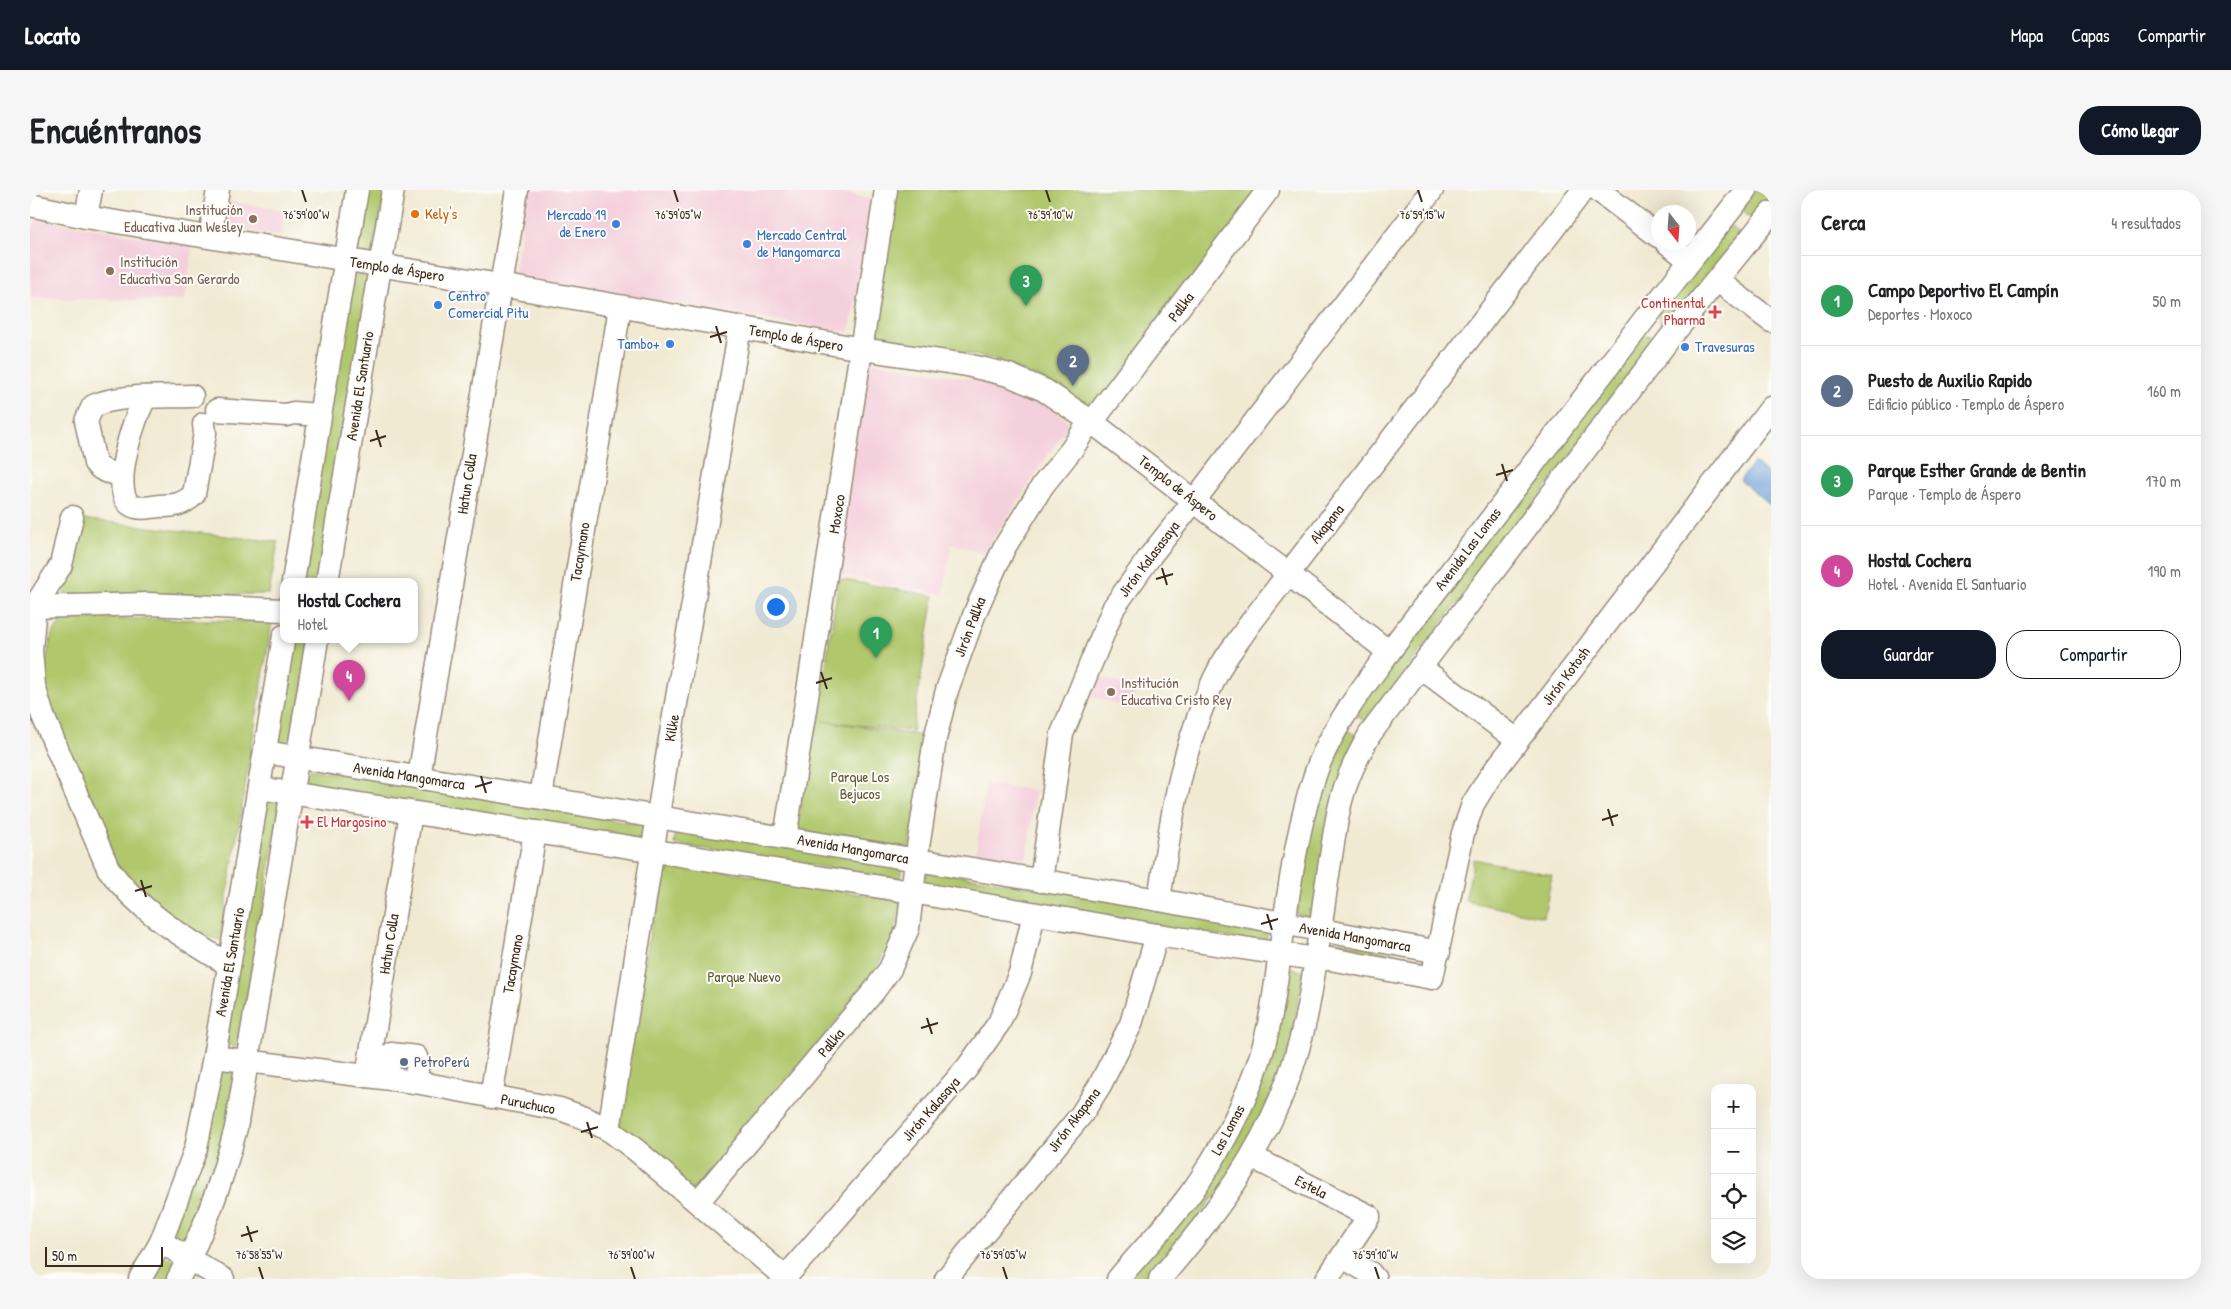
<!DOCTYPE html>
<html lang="es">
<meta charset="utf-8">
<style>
:root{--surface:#fff;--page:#f6f6f6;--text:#202124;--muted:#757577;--line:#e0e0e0;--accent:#111827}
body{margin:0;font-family:"Patrick Hand",sans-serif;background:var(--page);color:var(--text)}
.controls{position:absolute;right:15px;bottom:15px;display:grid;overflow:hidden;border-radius:10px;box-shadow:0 5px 20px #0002}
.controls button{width:45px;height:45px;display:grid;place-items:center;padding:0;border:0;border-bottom:1px solid var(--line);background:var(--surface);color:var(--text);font:25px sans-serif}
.compass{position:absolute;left:1621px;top:15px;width:45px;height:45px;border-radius:50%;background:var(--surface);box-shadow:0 5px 20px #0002;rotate:163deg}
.scale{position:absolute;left:15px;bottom:12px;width:118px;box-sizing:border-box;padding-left:5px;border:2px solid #3b2a1e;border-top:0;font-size:14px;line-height:18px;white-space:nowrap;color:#3b2a1e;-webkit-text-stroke:4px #fdfcf7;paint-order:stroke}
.you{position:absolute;left:745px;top:416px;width:18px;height:18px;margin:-12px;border:4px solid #fff;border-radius:50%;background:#1a73e8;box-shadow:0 0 0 8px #1a73e833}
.badge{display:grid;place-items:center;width:32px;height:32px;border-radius:50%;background:var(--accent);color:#fff;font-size:16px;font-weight:700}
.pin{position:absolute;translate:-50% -41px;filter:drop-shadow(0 1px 2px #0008)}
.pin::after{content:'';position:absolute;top:26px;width:18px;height:15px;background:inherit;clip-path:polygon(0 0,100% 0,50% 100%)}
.popup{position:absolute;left:250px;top:388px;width:138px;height:65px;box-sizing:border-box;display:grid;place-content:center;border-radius:10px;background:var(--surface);filter:drop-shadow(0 1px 4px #0005);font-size:16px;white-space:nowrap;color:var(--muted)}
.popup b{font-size:19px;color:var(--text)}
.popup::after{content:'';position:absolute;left:50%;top:100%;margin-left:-10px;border:10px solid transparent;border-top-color:var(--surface)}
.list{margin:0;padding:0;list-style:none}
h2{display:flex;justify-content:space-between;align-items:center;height:65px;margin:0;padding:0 20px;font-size:21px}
h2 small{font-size:16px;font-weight:400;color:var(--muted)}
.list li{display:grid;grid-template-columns:32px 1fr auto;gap:15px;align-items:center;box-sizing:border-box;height:90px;padding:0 20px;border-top:1px solid var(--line)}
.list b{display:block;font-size:19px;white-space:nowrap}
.list p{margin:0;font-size:16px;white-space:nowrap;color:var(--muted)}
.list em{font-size:16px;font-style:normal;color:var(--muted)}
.actions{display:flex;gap:10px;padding:15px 20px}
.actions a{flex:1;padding:11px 0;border:1px solid var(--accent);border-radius:20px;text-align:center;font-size:18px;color:var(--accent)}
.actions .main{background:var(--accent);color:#fff}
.icon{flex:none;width:28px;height:28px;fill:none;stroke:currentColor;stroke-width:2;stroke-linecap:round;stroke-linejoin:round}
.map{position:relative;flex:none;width:1741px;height:1089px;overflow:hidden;border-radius:20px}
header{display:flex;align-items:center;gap:30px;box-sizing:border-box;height:70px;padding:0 25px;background:var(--accent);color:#fff}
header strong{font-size:24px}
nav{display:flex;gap:28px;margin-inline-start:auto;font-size:18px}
.intro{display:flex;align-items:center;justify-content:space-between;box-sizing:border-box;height:120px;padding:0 30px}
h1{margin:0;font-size:35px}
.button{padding:12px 22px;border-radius:20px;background:var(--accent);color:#fff;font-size:18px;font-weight:700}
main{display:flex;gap:30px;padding:0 30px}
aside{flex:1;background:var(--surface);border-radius:20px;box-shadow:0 5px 20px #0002}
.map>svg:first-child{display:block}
</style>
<header>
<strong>Locato</strong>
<nav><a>Mapa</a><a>Capas</a><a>Compartir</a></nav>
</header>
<div class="intro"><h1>Encuéntranos</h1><a class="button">Cómo llegar</a></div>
<main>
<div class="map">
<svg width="1741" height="1089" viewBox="0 0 1741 1089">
<rect width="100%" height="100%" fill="#fdfcf7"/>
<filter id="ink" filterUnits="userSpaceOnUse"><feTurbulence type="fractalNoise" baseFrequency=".02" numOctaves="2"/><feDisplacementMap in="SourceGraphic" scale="10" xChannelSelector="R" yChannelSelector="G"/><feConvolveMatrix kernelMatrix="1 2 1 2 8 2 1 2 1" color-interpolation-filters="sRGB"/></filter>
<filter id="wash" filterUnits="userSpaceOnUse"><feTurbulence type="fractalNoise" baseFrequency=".0096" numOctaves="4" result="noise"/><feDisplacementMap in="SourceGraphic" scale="20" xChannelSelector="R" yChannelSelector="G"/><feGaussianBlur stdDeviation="1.12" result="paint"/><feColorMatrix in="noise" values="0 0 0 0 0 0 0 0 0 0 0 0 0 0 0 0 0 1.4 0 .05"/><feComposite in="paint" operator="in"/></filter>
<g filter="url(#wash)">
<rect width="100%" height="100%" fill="#f1ead3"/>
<g fill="#f4cfdc">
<path d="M498,0H793L847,9L819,143L483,86Z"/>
<path d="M195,11L255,20L251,46L191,37Z"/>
<path d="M6,29L163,55L155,111L0,108V46Z"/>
<path d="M838,171L969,194L1009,210L1040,232L953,364L922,353L913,405L804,384Z"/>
<path d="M1063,485L1106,498L1099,518L1057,505Z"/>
<path d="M956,594L1005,600L997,666L993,669L946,661Z"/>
</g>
<g fill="#b0c76c" stroke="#767845">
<path d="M336,0H356L341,67L326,61Z"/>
<path d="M866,0H1230L1063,223L1012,189L960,168L844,148Z"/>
<path d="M1725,0H1741V12L1724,28L1716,26L1713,18Z"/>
<path d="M1695,37H1702L1710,44L1639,137L1630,133L1627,124Z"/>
<path d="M327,82L340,84L291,392H270L320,85Z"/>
<path d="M1619,145L1627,153L1336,532L1327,526L1325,518L1611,146Z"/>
<path d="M51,329L248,352L239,404L37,406L34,402L33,392L43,376Z"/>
<path d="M809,389L904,406L882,541L793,531L901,547L879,659L766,643L782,529L787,530Z"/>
<path d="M39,428L242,431L190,750L160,742L107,700L82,668L23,533L13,485L22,444L29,435Z"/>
<path d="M260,450H281L263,557L246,560Z"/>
<path d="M1319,541L1328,547L1285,728L1266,724L1280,626L1311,544Z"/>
<path d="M284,580L622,636L625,652L273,595V582Z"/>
<path d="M251,610L208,857L196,854L234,611Z"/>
<path d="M646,636L873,674L871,689L644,654Z"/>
<path d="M1444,669L1522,685L1514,727L1435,711Z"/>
<path d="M633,671L870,711L865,744L842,785L818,818L662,1001L585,938Z"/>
<path d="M902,681L1238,734L1236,754L899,698L895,692L896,684Z"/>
<path d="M1301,750L1393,768L1398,778L1298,771L1295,754Z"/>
<path d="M1263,778L1273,782L1259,862L1216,965L1121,1089H1097L1170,1000L1256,781Z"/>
<path d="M194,878H205L193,963L160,1051L153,1054L144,1051L143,1041L188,882Z"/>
<path d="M130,1066L147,1070L141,1089H117Z"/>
</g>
<path fill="#6ea0d8" stroke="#54657b" d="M1724,272L1741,287V316L1710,290Z"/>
</g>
<g filter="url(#ink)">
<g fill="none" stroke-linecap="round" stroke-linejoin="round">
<defs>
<g id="minor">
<path d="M1568,0L1628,46"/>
<path d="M0,15L56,27L470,95L832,159L937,175L979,185L1014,200L1062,232L1359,462"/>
<path d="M56,27L61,0"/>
<path d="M180,47L188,0"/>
<path d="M1636,52L1660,71"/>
<path d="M1688,91L1741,131"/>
<path d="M116,207C105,224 75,310 106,317C113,319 123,317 129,316C143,316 154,315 164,304L175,243L174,234"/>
<path d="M187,220L256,225L264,223L290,225"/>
<path d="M1062,232L1238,0"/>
<path d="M91,283C81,284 71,281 65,273L56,231L63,216C89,204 133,207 162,206"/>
<path d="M42,327L31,375L5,416L1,460L4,496L13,526L78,678C108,721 155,748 199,775"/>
<path d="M263,392L327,0"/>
<path d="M297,392L363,0"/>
<path d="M0,417L118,414L254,420"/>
<path d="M1390,477L1487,550"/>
<path d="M235,562L1129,710L1409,762"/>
<path d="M389,587L487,0"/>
<path d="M229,598L882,702L1127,745L1285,769H1300L1402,788L1433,643L1443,614L1459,588L1741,218"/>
<path d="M511,607L590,117"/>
<path d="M755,648L856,0"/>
<path d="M1011,691L1032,544L1084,417L1121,365L1164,311L1402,0"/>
<path d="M1129,710C1141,629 1152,549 1191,476C1199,462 1210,449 1219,435L1553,0"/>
<path d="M184,867L385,892L530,919L555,928L579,940L606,960L757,1089"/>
<path d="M337,886L381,623"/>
<path d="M349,887L358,880L361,864L386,867L388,874L385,892"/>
<path d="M461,907L505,642"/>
<path d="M579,940L639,555L710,137"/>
<path d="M1222,967L1339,1026L1297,1089"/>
<path d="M668,1012L844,801L860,779L878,738L886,670L905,549L917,500L946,420L974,358L1013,295L1042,259L1060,231"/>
<path d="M131,1052L193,1089"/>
<path d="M1313,1067L1340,1083L1345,1089"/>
<path d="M110,1089L131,1052L166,958L184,867L254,446"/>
<path d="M148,1089C175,1041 192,991 206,938L287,450"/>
<path d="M754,1089L937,878L969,833L990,783L1004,724"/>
<path d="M916,1089L1051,925L1070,895L1101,834L1127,745"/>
<path d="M1088,1089C1115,1057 1147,1025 1170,990C1194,953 1215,913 1229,871C1241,836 1245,800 1250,763C1258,705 1268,629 1289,574C1305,534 1333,497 1359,462L1613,131L1716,0"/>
<path d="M1130,1089C1200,1007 1253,935 1276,827C1287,774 1292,719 1301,666C1305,641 1308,615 1317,592C1323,575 1331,560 1340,544L1639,149L1741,23"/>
</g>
</defs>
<use href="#minor" stroke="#968a78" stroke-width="25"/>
<use href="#minor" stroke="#fff" stroke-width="22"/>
</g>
</g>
<path fill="none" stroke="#3b2a1e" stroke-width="2" d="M272,0L276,12M644,0L648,12M1016,0L1020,12M1388,0L1392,12M686,136L691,153M680,147L697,142M346,240L351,257M340,251L356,246M1472,274L1477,291M1466,285L1483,280M1132,378L1137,395M1126,389L1143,384M791,482L797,499M786,493L802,488M451,586L456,603M445,597L462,592M1578,619L1583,636M1572,630L1588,625M111,690L116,707M105,701L122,696M1237,724L1242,740M1231,734L1248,729M897,828L902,844M891,838L908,833M557,932L562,948M551,942L568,937M217,1036L222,1052M211,1046L228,1041M229,1077L233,1089M601,1077L605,1089M973,1077L977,1089M1345,1077L1349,1089"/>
<circle fill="#e8710a" stroke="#fdfcf7" stroke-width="2" cx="385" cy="24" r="5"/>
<g fill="#8d6e63" stroke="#fdfcf7" stroke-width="2">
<circle cx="223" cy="29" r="5"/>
<circle cx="80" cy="81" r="5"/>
<circle cx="1081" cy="502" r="5"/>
</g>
<g fill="#3f7fe0" stroke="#fdfcf7" stroke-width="2">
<circle cx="586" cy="34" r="5"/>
<circle cx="717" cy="54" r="5"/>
<circle cx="408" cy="115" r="5"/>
<circle cx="640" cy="154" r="5"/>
<circle cx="1655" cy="157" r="5"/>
</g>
<g fill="#e0444e" stroke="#fdfcf7" stroke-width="2">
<path d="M1682.5 114.5h5v5h5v5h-5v5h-5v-5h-5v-5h5z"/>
<path d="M274.5 624.5h5v5h5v5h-5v5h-5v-5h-5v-5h5z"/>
</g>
<circle fill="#5c6f8a" stroke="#fdfcf7" stroke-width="2" cx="374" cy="872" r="5"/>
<g text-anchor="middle" stroke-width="4" stroke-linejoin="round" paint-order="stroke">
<g font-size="15" fill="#785e54" stroke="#fdfcf7" text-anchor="start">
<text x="213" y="25" text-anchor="end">Institución<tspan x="213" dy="17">Educativa Juan Wesley</tspan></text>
<text x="90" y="77">Institución<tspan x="90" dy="17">Educativa San Gerardo</tspan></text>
<text x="1091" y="498">Institución<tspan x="1091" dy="17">Educativa Cristo Rey</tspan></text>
</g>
<g font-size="15" fill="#c56008" stroke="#fdfcf7" text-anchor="start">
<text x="395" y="29">Kely's</text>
</g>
<g font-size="15" fill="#366cbe" stroke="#fdfcf7" text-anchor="start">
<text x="576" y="30" text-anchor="end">Mercado 19<tspan x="576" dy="17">de Enero</tspan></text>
<text x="727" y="50">Mercado Central<tspan x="727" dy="17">de Mangomarca</tspan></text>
<text x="418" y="111">Centro<tspan x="418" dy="17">Comercial Pitu</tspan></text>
<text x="630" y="159" text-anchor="end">Tambo+</text>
<text x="1665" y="162">Travesuras</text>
</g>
<g font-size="15" fill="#3b2a1e" stroke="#fdfcf7">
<text transform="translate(367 79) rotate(9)" y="5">Templo de Áspero</text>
<text transform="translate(1151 117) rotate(-53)" y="5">Pallka</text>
<text transform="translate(766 148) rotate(10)" y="5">Templo de Áspero</text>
<text transform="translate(330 196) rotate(-81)" y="5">Avenida El Santuario</text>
<text transform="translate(437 294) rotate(-81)" y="5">Hatun Colla</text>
<text transform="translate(1148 298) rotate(38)" y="5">Templo de Áspero</text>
<text transform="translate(807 324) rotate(-81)" y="5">Moxoco</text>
<text transform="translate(1297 334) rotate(-52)" y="5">Akapana</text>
<text transform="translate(1438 359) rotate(-53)" y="5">Avenida Las Lomas</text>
<text transform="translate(550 362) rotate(-81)" y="5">Tacaymano</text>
<text transform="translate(1119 369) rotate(-53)" y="5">Jirón Kalasasaya</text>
<text transform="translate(940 437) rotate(-69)" y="5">Jirón Pallka</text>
<text transform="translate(1536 486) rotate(-53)" y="5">Jirón Kotosh</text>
<text transform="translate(642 538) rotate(-80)" y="5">Kilke</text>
<text transform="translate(379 586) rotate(9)" y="5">Avenida Mangomarca</text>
<text transform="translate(823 659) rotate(10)" y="5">Avenida Mangomarca</text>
<text transform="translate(1325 747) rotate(10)" y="5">Avenida Mangomarca</text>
<text transform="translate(359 754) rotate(-81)" y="5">Hatun Colla</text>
<text transform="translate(200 772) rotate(-80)" y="5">Avenida El Santuario</text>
<text transform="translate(483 774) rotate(-80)" y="5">Tacaymano</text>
<text transform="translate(801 853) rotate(-50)" y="5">Pallka</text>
<text transform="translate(498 914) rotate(11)" y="5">Puruchuco</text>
<text transform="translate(901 919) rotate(-49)" y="5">Jirón Kalasaya</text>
<text transform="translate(1044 930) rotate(-53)" y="5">Jirón Akapana</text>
<text transform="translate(1198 940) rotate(-62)" y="5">Las Lomas</text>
<text transform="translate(1281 997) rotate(27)" y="5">Estela</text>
</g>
<g font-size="15" fill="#be3a42" stroke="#fdfcf7" text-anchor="end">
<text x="1675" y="118">Continental<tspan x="1675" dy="17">Pharma</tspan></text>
<text x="287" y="637" text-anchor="start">El Margosino</text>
</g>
<g font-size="15" fill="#5e5935" stroke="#fdfcf7">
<text x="830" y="592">Parque Los<tspan x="830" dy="17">Bejucos</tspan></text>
<text x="714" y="792">Parque Nuevo</text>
</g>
<g font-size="15" fill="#4e5e75" stroke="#fdfcf7" text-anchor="start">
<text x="384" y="877">PetroPerú</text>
</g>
</g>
<g font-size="12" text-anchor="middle" fill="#3b2a1e" stroke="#fdfcf7" stroke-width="4" stroke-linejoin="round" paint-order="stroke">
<text x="276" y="29">76°59'00"W</text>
<text x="648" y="29">76°59'05"W</text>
<text x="1020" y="29">76°59'10"W</text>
<text x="1392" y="29">76°59'15"W</text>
<text x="229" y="1069">76°58'55"W</text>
<text x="601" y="1069">76°59'00"W</text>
<text x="973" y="1069">76°59'05"W</text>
<text x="1345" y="1069">76°59'10"W</text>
</g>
</svg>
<div class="controls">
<button>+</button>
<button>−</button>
<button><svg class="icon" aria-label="locate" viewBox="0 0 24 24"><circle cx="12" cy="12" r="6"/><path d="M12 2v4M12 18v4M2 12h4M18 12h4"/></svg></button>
<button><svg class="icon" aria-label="layers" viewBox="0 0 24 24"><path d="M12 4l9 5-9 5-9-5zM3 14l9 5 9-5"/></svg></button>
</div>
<svg class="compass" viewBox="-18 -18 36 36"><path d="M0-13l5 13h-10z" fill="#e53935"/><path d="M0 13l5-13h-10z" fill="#757577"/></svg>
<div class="scale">50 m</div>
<div class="you"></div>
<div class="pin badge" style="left:846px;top:468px;background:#2e9e5b">1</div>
<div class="pin badge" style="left:1043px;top:196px;background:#5c6f8a">2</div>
<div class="pin badge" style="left:996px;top:116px;background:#2e9e5b">3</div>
<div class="pin badge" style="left:319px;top:511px;background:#d1479c">4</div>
<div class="popup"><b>Hostal Cochera</b>Hotel</div>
</div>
<aside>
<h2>Cerca<small>4 resultados</small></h2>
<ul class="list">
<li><span class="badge" style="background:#2e9e5b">1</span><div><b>Campo Deportivo El Campín</b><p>Deportes · Moxoco</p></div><em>50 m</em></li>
<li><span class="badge" style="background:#5c6f8a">2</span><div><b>Puesto de Auxilio Rapido</b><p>Edificio público · Templo de Áspero</p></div><em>160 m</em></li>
<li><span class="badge" style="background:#2e9e5b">3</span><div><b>Parque Esther Grande de Bentin</b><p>Parque · Templo de Áspero</p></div><em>170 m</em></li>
<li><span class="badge" style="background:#d1479c">4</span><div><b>Hostal Cochera</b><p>Hotel · Avenida El Santuario</p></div><em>190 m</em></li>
</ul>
<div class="actions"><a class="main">Guardar</a><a>Compartir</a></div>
</aside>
</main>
